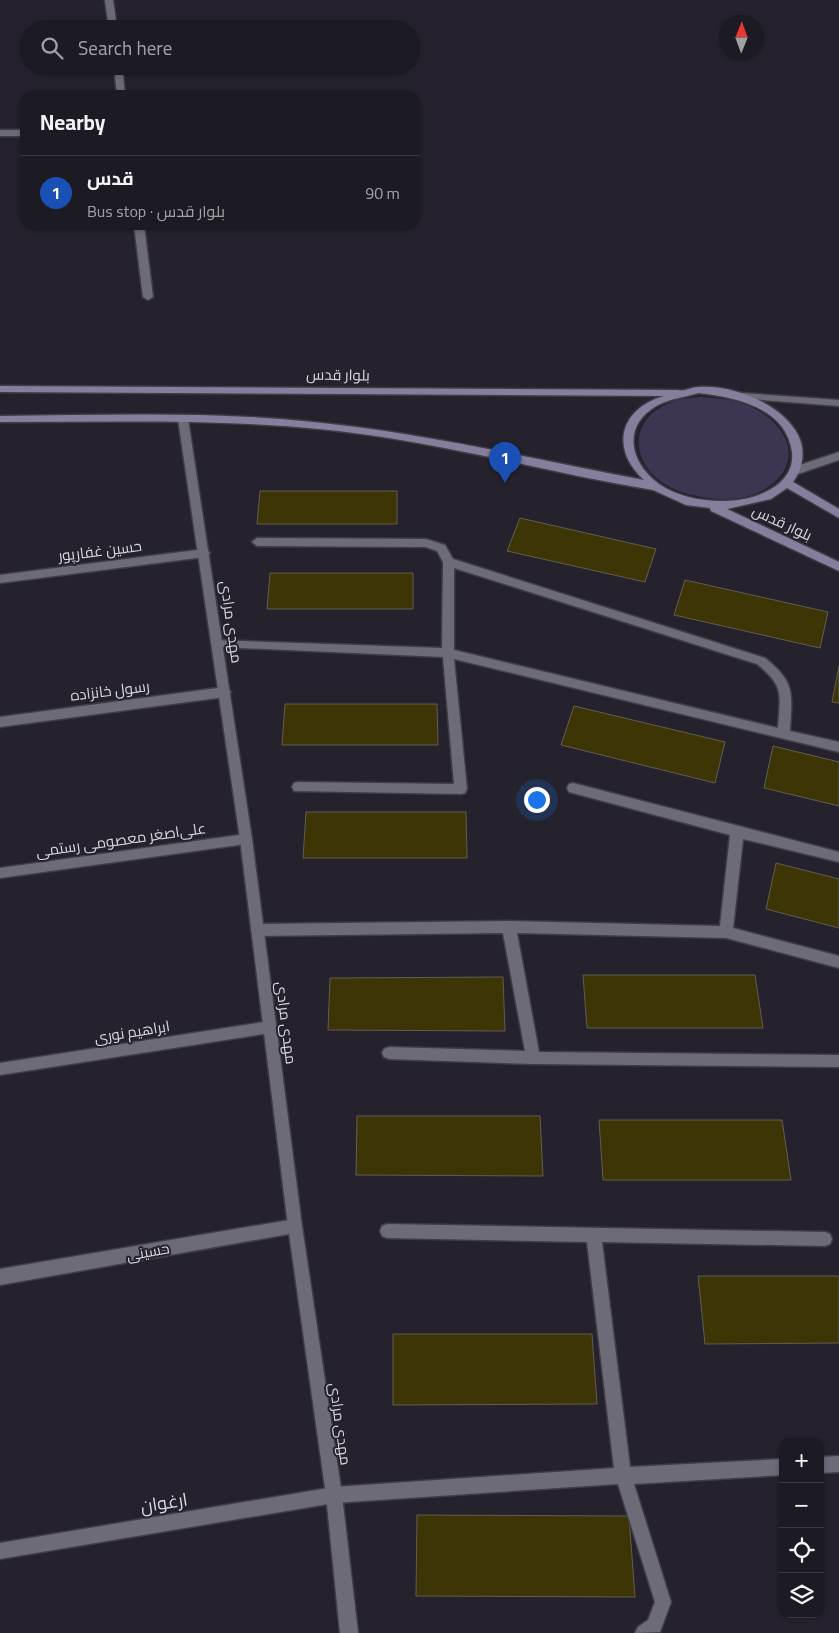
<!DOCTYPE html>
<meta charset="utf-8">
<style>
:root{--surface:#1c1a22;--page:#29272f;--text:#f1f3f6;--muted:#a0a1a5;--line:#3a3840;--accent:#1a73e8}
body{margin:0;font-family:Georgia,Cairo,serif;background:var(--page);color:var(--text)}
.controls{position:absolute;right:15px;bottom:15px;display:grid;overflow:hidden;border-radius:10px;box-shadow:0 1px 4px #0004}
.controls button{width:45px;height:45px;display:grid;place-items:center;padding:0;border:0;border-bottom:1px solid var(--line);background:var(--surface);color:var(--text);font:25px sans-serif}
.compass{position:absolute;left:719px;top:15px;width:45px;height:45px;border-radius:50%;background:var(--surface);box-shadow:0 1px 4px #0004;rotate:1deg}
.you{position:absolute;left:536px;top:799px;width:18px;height:18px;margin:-12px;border:4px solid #fff;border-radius:50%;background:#1a73e8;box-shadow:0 0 0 8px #1a73e833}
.badge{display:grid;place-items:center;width:32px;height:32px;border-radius:50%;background:var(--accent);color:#fff;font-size:16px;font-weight:700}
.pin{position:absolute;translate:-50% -41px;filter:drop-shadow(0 1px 2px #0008)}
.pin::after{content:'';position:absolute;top:26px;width:18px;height:15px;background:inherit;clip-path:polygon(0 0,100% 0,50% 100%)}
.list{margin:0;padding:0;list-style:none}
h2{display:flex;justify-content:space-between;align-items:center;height:65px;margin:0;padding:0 20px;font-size:21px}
h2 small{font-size:16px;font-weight:400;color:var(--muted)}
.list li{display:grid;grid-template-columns:32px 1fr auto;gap:15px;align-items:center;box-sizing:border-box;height:75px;padding:0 20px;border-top:1px solid var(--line)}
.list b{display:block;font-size:19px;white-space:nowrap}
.list p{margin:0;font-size:16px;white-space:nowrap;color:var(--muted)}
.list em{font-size:16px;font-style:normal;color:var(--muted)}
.icon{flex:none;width:28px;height:28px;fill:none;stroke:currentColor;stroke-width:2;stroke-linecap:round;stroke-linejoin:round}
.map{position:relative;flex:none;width:839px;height:1633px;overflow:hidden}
.search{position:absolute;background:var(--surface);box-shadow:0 1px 4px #0004;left:20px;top:20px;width:400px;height:55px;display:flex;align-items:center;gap:12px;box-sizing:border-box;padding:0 18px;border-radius:28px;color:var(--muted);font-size:19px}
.panel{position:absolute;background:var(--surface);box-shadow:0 1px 4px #0004;left:20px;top:90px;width:400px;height:140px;border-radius:15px}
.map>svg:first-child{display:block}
</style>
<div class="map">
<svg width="839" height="1633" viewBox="0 0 839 1633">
<rect width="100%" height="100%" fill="#25222d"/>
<path fill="#3c3652" d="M700,397C717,398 733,399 749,406C788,423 808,464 763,490C744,502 717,500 697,496C679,493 658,483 648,469C627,438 644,410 678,400C685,398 693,398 700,397Z"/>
<g fill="#3e3506" stroke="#605e51">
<path d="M260,491H397V524H257Z"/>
<path d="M520,518L656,549L645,582L507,551Z"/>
<path d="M270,573H413V609H267Z"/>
<path d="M685,580L828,612L820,648L674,615Z"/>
<path d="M839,666V703L832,702Z"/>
<path d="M285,704H437L438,745H282Z"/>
<path d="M574,706L725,742L715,783L561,745Z"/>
<path d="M773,746L839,762V806L764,788Z"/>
<path d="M306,812H466L467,858H303Z"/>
<path d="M776,863L839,879V928L766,909Z"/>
<path d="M583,975H755L763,1028H587Z"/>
<path d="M503,977L505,1031L328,1030L330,978Z"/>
<path d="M357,1116H540L543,1176L356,1175Z"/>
<path d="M599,1120H782L791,1180H603Z"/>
<path d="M698,1276H839V1343L705,1344Z"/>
<path d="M393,1334H592L597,1404L393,1405Z"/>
<path d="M417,1515L629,1516L635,1597L416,1596Z"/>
</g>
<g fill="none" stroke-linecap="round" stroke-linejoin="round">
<defs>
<g id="service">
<path d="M105,0H113L117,29H109Z"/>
<path d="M114,66H122L125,95H117Z"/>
<rect x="0" y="130" width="25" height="6"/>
<path d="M134,225H144L153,297L148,300L143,297Z"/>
</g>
<g id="minor">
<path d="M257,538L426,539L445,545L453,559L765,658C796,683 792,693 790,731L839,742V752L454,659L467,789L465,793L461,794L294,791L292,787L294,783L298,782L454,784L443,657L218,647L214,646L212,643L214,640L442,648L443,562L437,551L426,547L257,546L252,542ZM454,568L757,664C785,687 780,694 778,728L454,650Z"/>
<path d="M205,549L210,553L205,557L0,583V575Z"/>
<path d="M225,687L231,692L225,697L0,727V717Z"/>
<path d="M573,783L839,852V862L743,839L733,928L839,956V968L726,938L517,933L539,1052L839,1055V1067L533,1064L389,1059L384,1057L382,1053L384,1049L389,1047L525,1051L503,933L258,936L253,934L251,930L253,926L258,924L509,921L720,926L730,835L569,792L567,788L569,784Z"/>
<path d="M246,834L250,835L252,839L250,843L246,844L0,878V868Z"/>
<path d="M270,1021L275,1023L277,1027L275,1031L270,1033L0,1075V1063Z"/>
<path d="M295,1219L300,1221L302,1226L300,1231L295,1233L0,1285V1269Z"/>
<path d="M387,1224L825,1232L830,1234L832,1239L830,1244L825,1246L602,1242L630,1467L783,1459V1475L634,1484L671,1602L660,1632L635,1633L638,1627L648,1620L655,1602L618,1484L334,1503L0,1559V1543L334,1487L614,1468L587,1242L387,1238L382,1236L380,1231L382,1226Z"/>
<path d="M839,1456V1472L820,1473V1457Z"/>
</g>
<g id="tertiary">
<path d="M742,393L839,400V406L738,398V394Z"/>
<path d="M183,416L188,419L252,839L302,1226L342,1495L358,1633H340L326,1495L288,1226L240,839L178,419Z"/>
<path d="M839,452V460L795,475L790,471L791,468Z"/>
</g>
<path id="secondary" d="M0,386L677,390C685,392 691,387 699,387C734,385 782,404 798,435C806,451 803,468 793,482L839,509V518L787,488L771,499L727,509L839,562V571L711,511L710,508L686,505L653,490C565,476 478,452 389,438C261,417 130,422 0,422V416C104,415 209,411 313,422C424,433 534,459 644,480C610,449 619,409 664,396L0,392ZM698,393C736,397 786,408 792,452C794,468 785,481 771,489C742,507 691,504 662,486C630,465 620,426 658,405C669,399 686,397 698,393Z"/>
</defs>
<use href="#service" stroke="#3f3d45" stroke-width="3"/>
<use href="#minor" stroke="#3f3d45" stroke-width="3"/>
<use href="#tertiary" stroke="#3f3d45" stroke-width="3"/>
<use href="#secondary" stroke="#3f3d45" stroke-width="3"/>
<use href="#service" fill="#6d6b77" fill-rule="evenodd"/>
<use href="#minor" fill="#6d6b77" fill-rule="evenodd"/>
<use href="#tertiary" fill="#6d6b77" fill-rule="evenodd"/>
<use href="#secondary" fill="#857f9d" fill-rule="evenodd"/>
</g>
<g text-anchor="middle" stroke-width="4" stroke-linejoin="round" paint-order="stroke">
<g font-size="15" fill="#d9d7de" stroke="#25222d">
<text transform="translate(338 375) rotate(1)" y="5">بلوار قدس</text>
<text transform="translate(782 523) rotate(25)" y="5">بلوار قدس</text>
<text transform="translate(100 551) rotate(-7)" y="5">حسین غفارپور</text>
<text transform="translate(231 622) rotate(82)" y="5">مهدی مرادی</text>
<text transform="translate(110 691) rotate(-7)" y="5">رسول خانزاده</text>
<text transform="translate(121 840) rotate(-8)" y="5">علی‌اصغر معصومی رستمی</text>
<text transform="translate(286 1023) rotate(83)" y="5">مهدی مرادی</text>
<text transform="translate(132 1032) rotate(-9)" y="5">ابراهیم نوری</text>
<text transform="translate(148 1252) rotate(-10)" y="5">حسینی</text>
<text transform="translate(340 1424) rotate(82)" y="5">مهدی مرادی</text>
</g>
<g font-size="18" fill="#d9d7de" stroke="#25222d">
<text transform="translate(164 1503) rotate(-9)" y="6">ارغوان</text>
</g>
</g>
</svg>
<div class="controls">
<button>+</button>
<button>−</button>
<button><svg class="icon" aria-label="locate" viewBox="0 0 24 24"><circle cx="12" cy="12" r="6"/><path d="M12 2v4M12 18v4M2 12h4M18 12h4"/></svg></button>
<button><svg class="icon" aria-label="layers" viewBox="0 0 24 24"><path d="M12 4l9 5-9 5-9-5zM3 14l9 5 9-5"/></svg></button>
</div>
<svg class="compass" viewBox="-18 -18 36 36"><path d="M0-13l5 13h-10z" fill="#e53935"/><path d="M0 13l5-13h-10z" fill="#a0a1a5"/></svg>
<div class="you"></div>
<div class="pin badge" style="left:505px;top:483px;background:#1a4fb4">1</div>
<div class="search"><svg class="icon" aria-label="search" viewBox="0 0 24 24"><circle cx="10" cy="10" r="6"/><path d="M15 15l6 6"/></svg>Search here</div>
<section class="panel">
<h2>Nearby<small></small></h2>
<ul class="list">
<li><span class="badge" style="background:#1a4fb4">1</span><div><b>قدس</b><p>Bus stop · بلوار قدس</p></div><em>90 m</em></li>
</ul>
</section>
</div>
